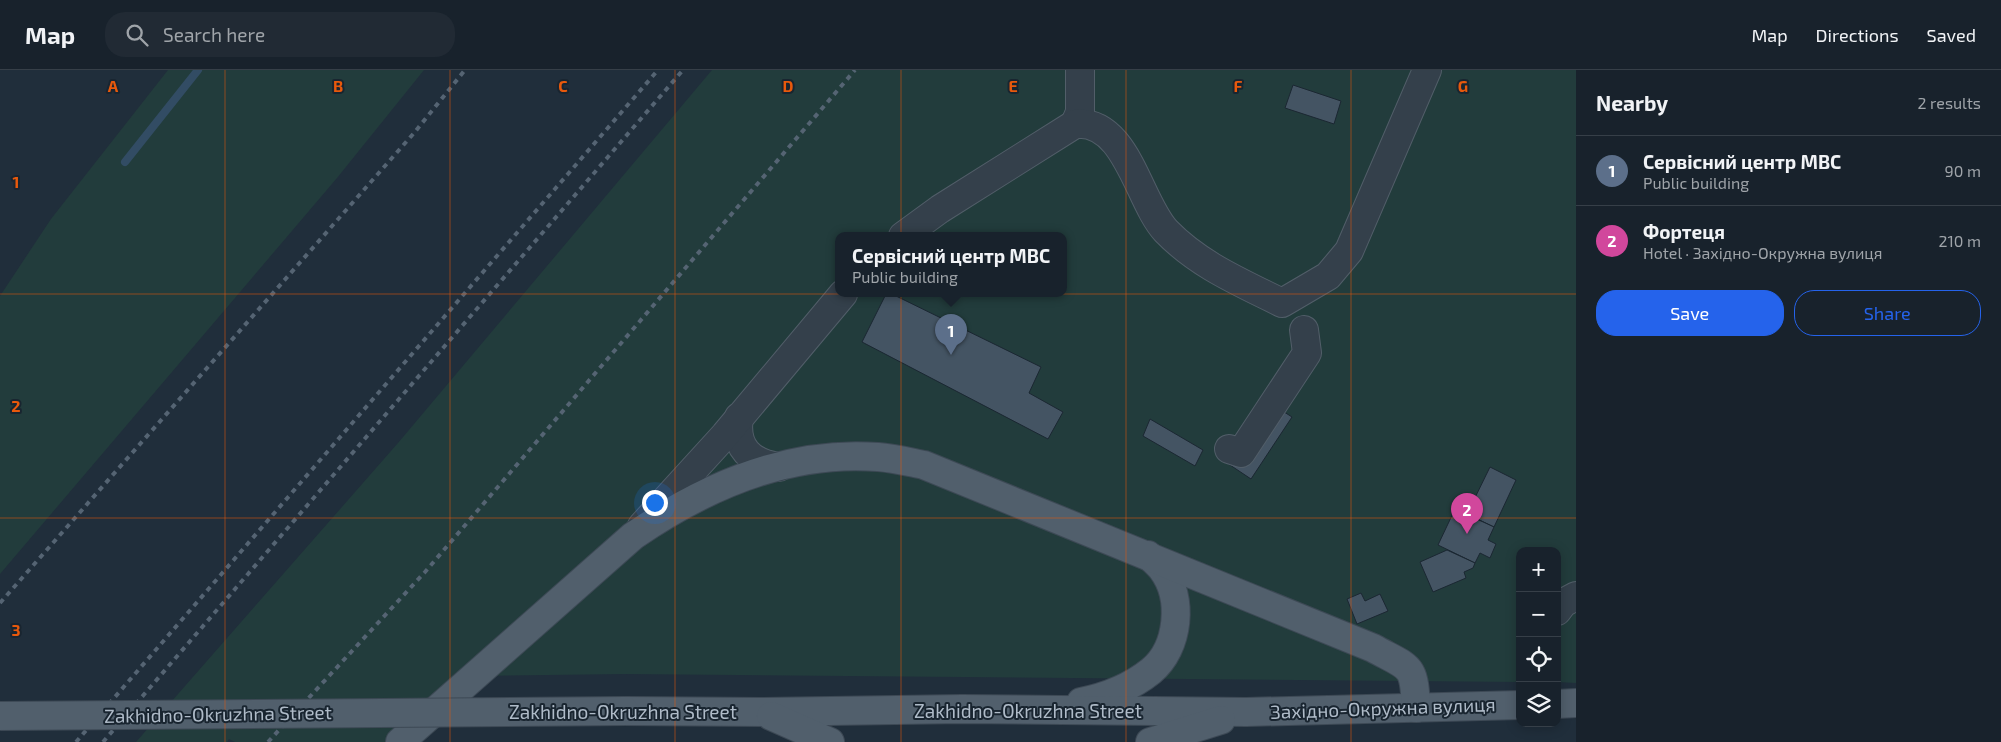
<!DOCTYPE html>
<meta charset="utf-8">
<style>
:root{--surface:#18222c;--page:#212a34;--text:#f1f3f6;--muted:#9fa4a9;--line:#363f48;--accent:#2563eb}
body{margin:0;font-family:"Exo 2",sans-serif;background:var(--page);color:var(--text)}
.controls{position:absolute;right:15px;bottom:15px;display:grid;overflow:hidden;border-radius:10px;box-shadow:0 2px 12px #0003}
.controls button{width:45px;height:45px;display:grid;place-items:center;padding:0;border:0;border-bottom:1px solid var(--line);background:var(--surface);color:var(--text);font:25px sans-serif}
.you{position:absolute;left:654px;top:432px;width:18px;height:18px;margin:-12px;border:4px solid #fff;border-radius:50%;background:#1a73e8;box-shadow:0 0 0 8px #1a73e833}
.badge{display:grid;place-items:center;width:32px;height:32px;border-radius:50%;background:var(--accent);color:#fff;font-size:16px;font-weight:700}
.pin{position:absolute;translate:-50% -41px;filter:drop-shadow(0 1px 2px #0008)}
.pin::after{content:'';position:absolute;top:26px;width:18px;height:15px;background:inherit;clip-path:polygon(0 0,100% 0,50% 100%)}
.popup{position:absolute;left:835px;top:162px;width:232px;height:65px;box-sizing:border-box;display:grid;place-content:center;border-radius:10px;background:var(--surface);filter:drop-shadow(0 1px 4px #0005);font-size:16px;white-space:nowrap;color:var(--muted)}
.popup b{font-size:19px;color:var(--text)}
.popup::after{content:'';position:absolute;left:50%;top:100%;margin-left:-10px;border:10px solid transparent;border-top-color:var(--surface)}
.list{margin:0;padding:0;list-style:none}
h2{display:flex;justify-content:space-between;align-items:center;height:65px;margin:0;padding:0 20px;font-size:21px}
h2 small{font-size:16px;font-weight:400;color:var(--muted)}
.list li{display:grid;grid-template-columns:32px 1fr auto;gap:15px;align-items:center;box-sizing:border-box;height:70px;padding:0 20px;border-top:1px solid var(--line)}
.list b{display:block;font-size:19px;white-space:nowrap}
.list p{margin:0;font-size:16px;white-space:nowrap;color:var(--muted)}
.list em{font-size:16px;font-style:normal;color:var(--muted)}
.actions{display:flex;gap:10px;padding:15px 20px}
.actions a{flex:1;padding:11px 0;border:1px solid var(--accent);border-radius:20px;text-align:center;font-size:18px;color:var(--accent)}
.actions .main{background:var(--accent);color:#fff}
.icon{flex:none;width:28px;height:28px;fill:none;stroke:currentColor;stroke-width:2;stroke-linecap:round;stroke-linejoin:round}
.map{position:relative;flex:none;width:1576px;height:672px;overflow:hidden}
header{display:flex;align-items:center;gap:30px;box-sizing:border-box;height:70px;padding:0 25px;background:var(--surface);border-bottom:1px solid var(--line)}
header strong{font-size:24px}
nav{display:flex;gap:28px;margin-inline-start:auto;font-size:18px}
.search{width:350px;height:45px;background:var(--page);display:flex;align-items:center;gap:12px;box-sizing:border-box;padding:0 18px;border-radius:20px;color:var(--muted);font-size:19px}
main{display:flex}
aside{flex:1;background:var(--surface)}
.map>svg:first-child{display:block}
</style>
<header>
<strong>Map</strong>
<div class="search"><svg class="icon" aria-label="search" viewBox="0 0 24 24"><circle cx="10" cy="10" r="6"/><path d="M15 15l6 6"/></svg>Search here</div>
<nav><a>Map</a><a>Directions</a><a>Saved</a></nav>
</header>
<main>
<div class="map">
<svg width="1576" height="672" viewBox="0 0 1576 672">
<rect width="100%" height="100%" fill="#202e3b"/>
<g fill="#223c3c" fill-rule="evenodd">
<path d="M168,0H424L337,108L0,504V226L51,149Z"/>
<path d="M712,0H1576V613L1557,612V481H1520V612L625,604L473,606L400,672H235L229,669L227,672H136L398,373ZM838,166H1064V224H838Z"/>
</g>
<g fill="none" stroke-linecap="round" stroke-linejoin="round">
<path stroke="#324c64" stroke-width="8" d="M125,92L198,0"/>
</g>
<g fill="#445463" stroke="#1b2732">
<path d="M1293,15L1341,31L1334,54L1285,38Z"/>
<path d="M886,224H892L1041,297L1029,323L1063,342L1048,369L862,272Z"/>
<path d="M1264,329L1292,347L1251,409L1227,393Z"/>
<path d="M1150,349L1203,380L1195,396L1143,366Z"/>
<path d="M1490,397L1516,410L1494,457L1467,444Z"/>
<path d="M1455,439L1494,457L1488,470L1496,474L1490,488L1480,483L1475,493L1438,475Z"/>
<path d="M1447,480L1475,493L1473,498L1464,502L1466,508L1433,522L1420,492Z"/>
<path d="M1361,523L1365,531L1380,524L1388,541L1357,554L1347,529Z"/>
</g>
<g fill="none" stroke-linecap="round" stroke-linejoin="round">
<defs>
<g id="minor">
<path d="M1075,54L1080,42V0"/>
<path d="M903,166L940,139L1075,54C1127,49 1138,131 1166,161C1199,195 1240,212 1282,233L1328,206L1349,181L1427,0"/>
<path d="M739,347C734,378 751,393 779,397"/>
<path d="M1229,379L1241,383L1307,283L1304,260"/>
<path d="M642,456L725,365L843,224"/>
<path d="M1557,541L1563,533L1576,526"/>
</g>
<g id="major">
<path d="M1081,632C1106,627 1131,617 1151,601C1179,578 1184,528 1162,499C1158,494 1153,490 1148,485"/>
<path d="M1557,634L1576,633"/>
<path d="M625,641L763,642L962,639L1246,642L1520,635"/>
<path d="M771,646L830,672"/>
<path d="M400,672L633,466C704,417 789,380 878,387C893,388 909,392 924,395L1373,578C1411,599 1414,593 1416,638"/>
<path d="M1150,672L1221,650"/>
</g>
</defs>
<use href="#minor" stroke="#525e69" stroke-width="30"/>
<use href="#major" stroke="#3d4955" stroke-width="30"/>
<use href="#minor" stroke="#34404b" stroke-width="28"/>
<use href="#major" stroke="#515f6c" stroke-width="28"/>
<g stroke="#556473" stroke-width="4" stroke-dasharray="5 5" stroke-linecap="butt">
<path d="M0,533L414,63L465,0"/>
<path d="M76,672L658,0"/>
<path d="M103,672L683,0"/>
<path d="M268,672L425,502L855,0"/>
</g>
<defs>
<path id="major-bridge" d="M0,646L625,641"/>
</defs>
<use href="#major-bridge" stroke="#3d4955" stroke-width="30" stroke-linecap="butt"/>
<use href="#major-bridge" stroke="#515f6c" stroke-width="28"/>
</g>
<path fill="none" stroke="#e8590c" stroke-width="1" stroke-opacity="0.55" d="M225,0V672M450,0V672M675,0V672M901,0V672M1126,0V672M1351,0V672M0,224H1576M0,448H1576"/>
<g text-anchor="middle" stroke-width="4" stroke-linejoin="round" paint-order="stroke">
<g font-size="19" fill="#afbbc8" stroke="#192530">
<text transform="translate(1383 638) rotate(-2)" y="7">Західно-Окружна вулиця</text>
<text x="1028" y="648">Zakhidno-Okruzhna Street</text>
<text x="623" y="649">Zakhidno-Okruzhna Street</text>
<text transform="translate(218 644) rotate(-1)" y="7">Zakhidno-Okruzhna Street</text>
</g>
</g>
<g font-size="16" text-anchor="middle" font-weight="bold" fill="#e8590c" stroke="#192530" stroke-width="4" stroke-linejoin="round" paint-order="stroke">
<text x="113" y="22">A</text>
<text x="338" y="22">B</text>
<text x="563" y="22">C</text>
<text x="788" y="22">D</text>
<text x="1013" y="22">E</text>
<text x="1238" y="22">F</text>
<text x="1463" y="22">G</text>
<text x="16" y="118">1</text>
<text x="16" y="342">2</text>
<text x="16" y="566">3</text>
</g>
</svg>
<div class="controls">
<button>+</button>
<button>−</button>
<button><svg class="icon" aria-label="locate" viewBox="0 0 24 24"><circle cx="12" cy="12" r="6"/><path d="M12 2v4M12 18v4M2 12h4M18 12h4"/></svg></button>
<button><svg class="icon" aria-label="layers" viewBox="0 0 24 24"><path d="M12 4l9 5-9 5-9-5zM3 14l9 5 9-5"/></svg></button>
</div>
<div class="you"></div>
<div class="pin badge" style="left:951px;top:285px;background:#5c6f8a">1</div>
<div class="popup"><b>Сервісний центр МВС</b>Public building</div>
<div class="pin badge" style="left:1467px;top:464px;background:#d1479c">2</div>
</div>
<aside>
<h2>Nearby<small>2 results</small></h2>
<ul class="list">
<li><span class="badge" style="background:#5c6f8a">1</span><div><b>Сервісний центр МВС</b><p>Public building</p></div><em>90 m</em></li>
<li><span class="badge" style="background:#d1479c">2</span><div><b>Фортеця</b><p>Hotel · Західно-Окружна вулиця</p></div><em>210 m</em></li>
</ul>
<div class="actions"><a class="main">Save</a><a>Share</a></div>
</aside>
</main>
